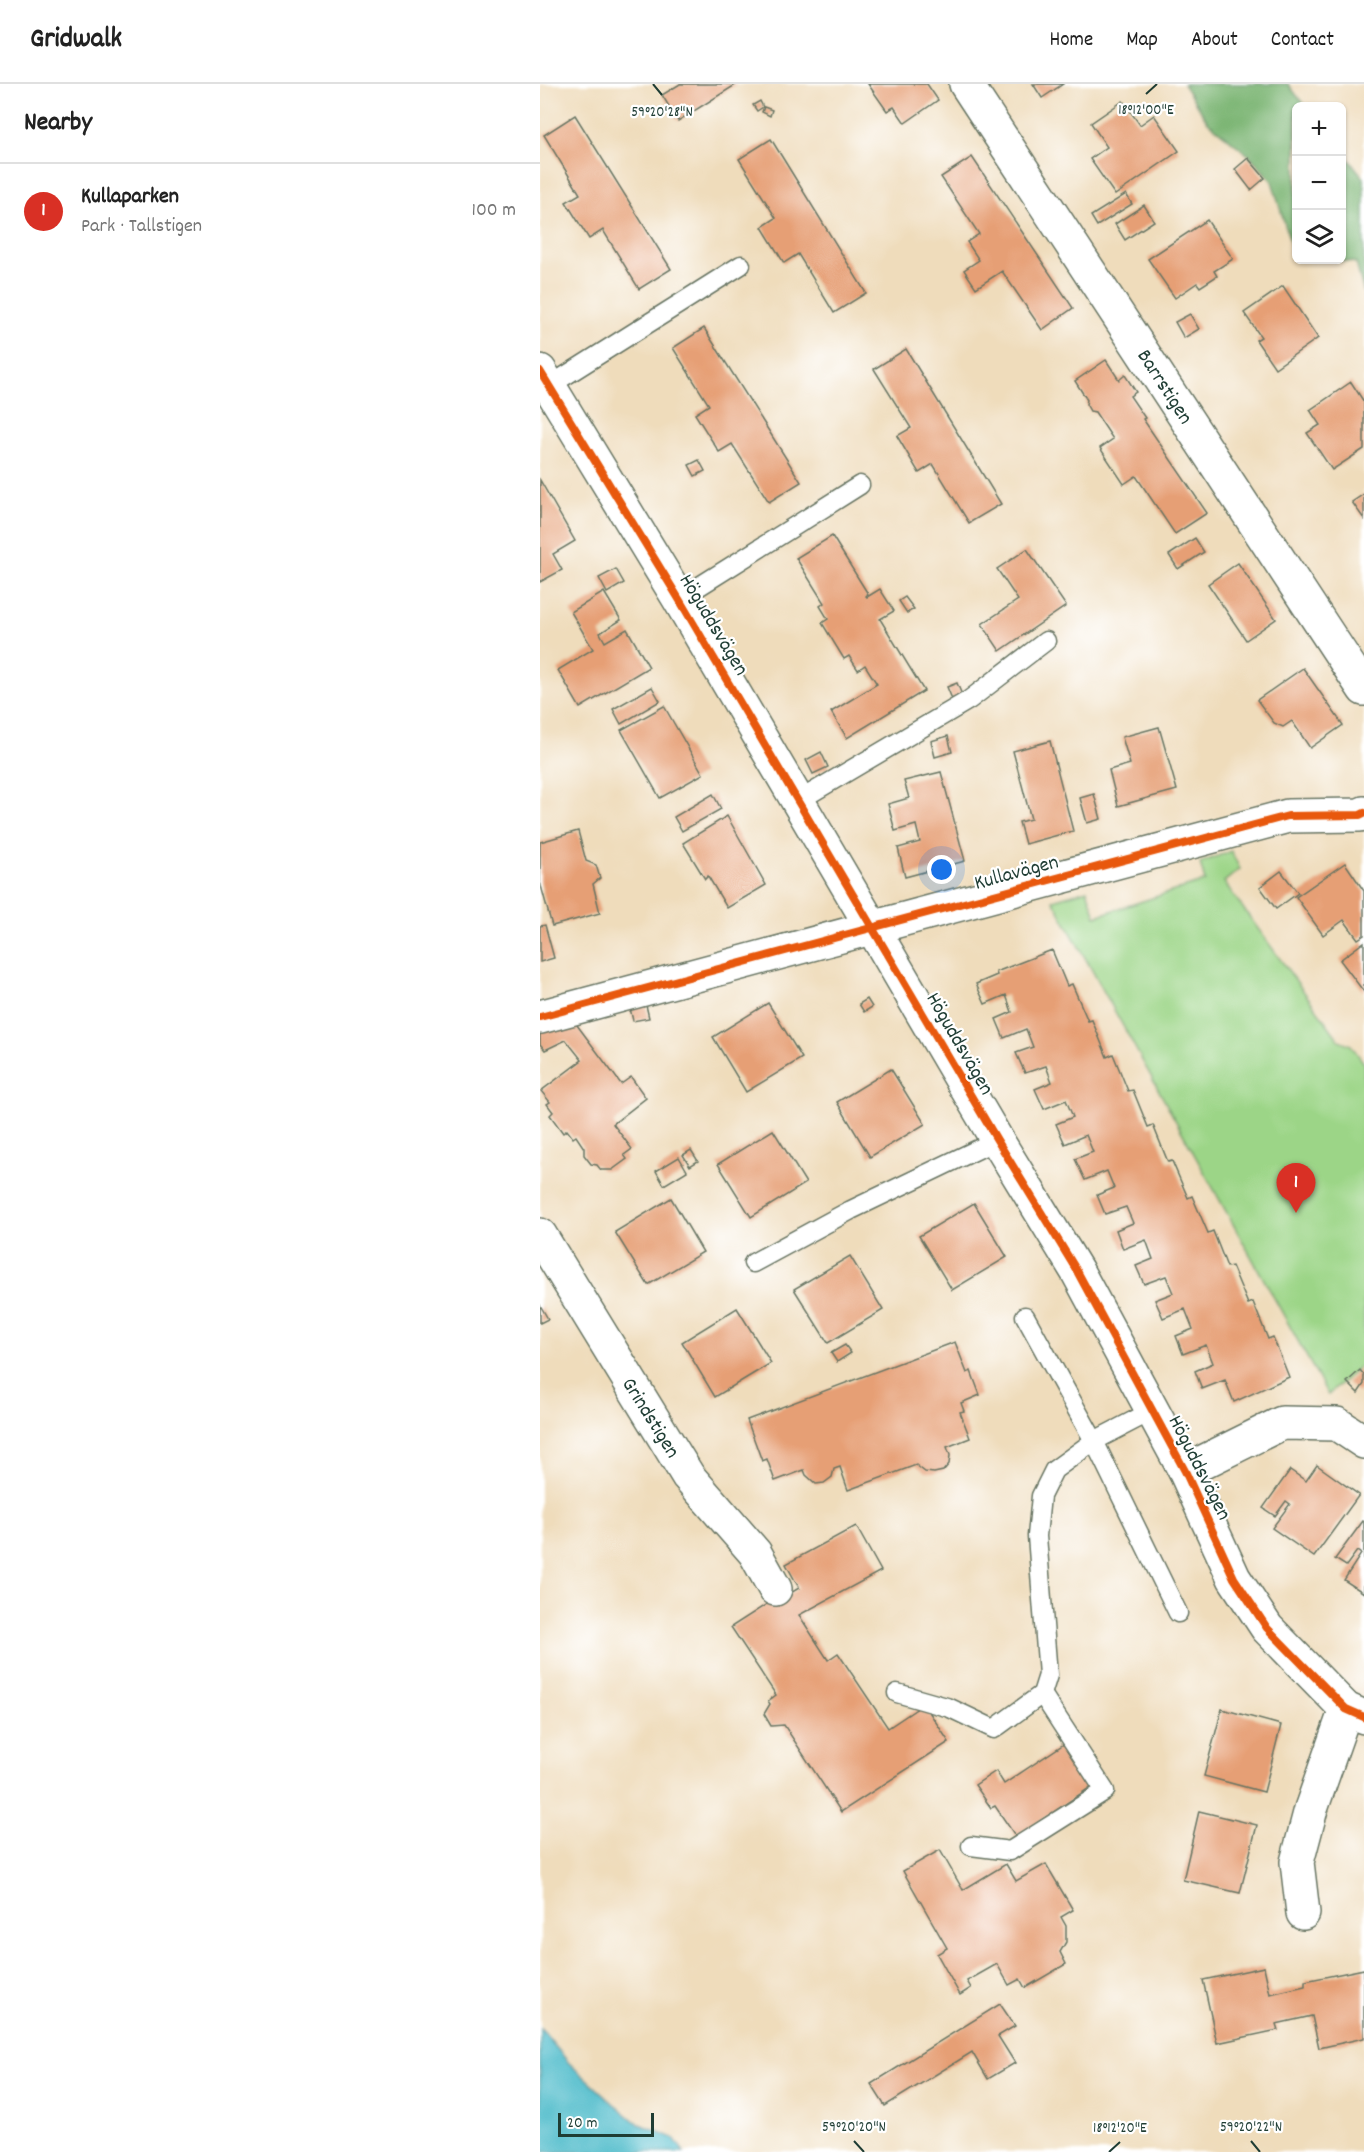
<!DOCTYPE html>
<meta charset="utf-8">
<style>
:root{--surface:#fff;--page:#f2f2f2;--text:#222;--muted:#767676;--line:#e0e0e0;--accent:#d93025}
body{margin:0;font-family:Dekko,sans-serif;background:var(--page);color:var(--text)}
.controls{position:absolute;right:18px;top:18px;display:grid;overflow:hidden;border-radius:9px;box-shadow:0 2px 4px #0004}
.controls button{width:54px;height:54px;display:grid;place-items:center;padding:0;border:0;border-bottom:2px solid var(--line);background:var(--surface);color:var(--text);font:30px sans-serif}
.scale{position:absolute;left:18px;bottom:15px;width:96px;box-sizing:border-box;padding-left:6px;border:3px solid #1f3d34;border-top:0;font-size:16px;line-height:21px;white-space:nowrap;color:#1f3d34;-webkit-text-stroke:4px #fff;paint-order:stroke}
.you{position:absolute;left:402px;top:786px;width:21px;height:21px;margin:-15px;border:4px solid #fff;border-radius:50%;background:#1a73e8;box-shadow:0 0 0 9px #1a73e833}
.badge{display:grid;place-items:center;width:39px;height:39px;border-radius:50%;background:var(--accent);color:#fff;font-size:20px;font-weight:700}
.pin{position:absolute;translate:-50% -50px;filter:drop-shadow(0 2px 3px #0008)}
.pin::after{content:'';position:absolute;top:32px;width:21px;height:18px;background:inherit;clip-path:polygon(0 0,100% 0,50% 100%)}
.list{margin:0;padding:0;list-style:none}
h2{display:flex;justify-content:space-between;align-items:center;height:78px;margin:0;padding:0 24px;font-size:26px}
h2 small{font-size:20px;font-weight:400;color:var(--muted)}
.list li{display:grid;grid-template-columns:39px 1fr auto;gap:18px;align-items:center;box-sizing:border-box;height:96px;padding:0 24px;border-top:2px solid var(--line)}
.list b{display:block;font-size:22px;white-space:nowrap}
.list p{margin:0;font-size:20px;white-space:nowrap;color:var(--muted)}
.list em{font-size:20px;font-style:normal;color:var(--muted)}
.icon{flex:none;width:33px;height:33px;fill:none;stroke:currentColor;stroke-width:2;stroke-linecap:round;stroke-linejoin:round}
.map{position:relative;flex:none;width:824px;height:2068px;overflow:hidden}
header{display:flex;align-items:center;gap:36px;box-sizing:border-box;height:84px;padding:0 30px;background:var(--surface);border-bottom:2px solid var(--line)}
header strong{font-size:28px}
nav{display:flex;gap:33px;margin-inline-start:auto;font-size:21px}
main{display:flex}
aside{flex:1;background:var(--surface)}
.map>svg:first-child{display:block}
</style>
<header>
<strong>Gridwalk</strong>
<nav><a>Home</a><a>Map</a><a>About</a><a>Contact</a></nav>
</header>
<main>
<aside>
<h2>Nearby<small></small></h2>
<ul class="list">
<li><span class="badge">1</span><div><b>Kullaparken</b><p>Park · Tallstigen</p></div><em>100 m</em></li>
</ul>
</aside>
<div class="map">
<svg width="824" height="2068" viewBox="0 0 824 2068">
<rect width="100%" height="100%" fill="#fff"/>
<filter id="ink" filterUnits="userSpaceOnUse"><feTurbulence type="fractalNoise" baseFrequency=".0167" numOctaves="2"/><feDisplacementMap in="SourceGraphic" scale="12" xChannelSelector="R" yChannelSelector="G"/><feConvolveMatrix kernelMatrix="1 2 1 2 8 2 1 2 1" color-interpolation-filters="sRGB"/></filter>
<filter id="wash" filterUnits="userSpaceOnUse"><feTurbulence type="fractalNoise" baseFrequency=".008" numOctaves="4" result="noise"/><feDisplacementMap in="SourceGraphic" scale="24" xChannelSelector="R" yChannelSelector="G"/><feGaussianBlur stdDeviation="1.35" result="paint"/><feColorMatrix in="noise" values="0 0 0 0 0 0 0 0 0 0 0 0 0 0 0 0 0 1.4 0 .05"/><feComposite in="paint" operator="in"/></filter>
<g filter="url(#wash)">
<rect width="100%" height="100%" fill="#efdcbb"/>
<path fill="#9cd587" stroke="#5e895e" stroke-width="1.5" d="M691,767L700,785L684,798L799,956L811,961L824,979V1279L788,1311L513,816L547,806L556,832L665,797L660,779Z"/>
<g fill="#7db674" stroke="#4e7a54" stroke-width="1.5">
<path d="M643,0H748L765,22H756V168H753L732,97L711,73L668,38Z"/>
<path d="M802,67L824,94V209L816,179L795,176H802Z"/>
</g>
<path fill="#50bccb" stroke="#387c80" stroke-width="1.5" d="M0,1944L29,1979L73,2019L97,2039L134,2054L144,2068H0Z"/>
<g id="blocks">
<g fill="#e69f75">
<path d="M140,0H197L138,37L122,11Z"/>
<path d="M328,0H387L398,16L365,39L354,23L347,27Z"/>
<path d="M493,0H523L502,14Z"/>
<path d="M220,17L223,23L217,27L213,21Z"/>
<path d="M583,17L600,41L614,31L639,67L575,111L550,75L567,63L551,39Z"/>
<path d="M224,23L232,26L230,32L222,28Z"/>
<path d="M35,31L131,185L99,205L63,146L49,155L26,118L40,110L4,51Z"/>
<path d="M231,55L326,209L294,229L258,170L244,179L222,143L236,134L199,75Z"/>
<path d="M432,73L533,224L502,246L462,187L436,204L424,186L439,176L427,158L439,150L401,93Z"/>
<path d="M708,74L725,94L711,106L695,85Z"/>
<path d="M586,110L592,120L557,142L551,132Z"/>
<path d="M604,121L614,137L585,156L575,140Z"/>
<path d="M667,136L693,175L674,187L677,192L660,203L657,199L635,214L608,175Z"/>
<path d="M743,202L778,254L735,284L716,256L721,253L704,229Z"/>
<path d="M650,230L659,245L644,254L635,238Z"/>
<path d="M164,244L261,398L229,418L192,360L179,368L155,330L169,321L133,264Z"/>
<path d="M366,265L461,420L429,439L393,380L379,389L357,352L371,344L334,285Z"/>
<path d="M566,276L579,296L585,291L596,308L590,312L605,334L603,335L667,429L635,450L596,392L584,400L560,364L573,355L555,328L550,327L546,320L547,316L535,297Z"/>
<path d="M811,298L824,318V365L792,386L767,349L780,341L770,326Z"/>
<path d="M159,376L165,387L155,392L149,381Z"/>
<path d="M0,396L35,457L13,470L22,486L0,498Z"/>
<path d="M824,410V435L812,418Z"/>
<path d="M292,452L328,510L326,512L327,513L340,505L354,527L340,535L384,607L307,654L291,628L337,600L325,581L318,586L309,572L304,575L282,539L288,535L280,522L284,519L256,474Z"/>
<path d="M655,454L664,468L638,485L629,471Z"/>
<path d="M487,465L526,522L460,567L442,540L478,516L457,485Z"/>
<path d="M698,479L736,535L706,556L668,500Z"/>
<path d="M76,485L84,499L67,509L59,494Z"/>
<path d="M64,508L81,536L60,549L65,558L87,545L109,583L40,624L18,586L53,565L31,528Z"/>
<path d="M365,513L374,525L367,529L359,517Z"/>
<path d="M763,584L803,641L770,664L752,637L743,643L734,639L717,616Z"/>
<path d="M417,599L422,611L412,615L407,603Z"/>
<path d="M112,603L120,617L81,640L73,625Z"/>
<path d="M124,622L163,690L120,714L81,646Z"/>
<path d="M619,643L637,706L578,722L569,686L590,680L582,653Z"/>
<path d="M408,652L412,668L395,673L391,657Z"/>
<path d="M510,657L533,747L485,760L479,738L491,735L473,667Z"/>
<path d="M281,668L288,683L273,690L266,676Z"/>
<path d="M401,688L425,777L365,793L358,764L380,758L376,741L355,747L348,720L369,714L364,697Z"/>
<path d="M173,710L181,725L142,747L134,733Z"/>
<path d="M554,710L561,735L547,739L540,714Z"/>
<path d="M187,732L226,801L187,824L168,792L165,795L143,759Z"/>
<path d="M38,747L46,777L56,781L60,794L53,800L60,829L12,842L0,798V758Z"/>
<path d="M805,779L824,807V851L818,855L804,836L783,851L756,813Z"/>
<path d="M741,787L758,809L736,825L720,803Z"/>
<path d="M5,841L14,874L0,878V842Z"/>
<path d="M824,858V908L800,876Z"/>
<path d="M512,866L527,902L532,900L548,937L552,936L567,973L573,970L588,1007L593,1006L608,1043L613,1041L628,1078L632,1077L648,1114L652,1112L668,1149L673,1147L687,1183L692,1182L708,1220L713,1218L728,1255L733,1253L749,1293L694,1318L685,1296L662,1305L655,1287L673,1279L666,1261L643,1270L636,1252L653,1245L645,1225L623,1234L615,1216L633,1209L626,1192L604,1200L596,1182L613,1175L606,1156L583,1165L576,1146L593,1139L586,1123L565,1130L557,1111L574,1104L567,1087L545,1096L535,1075L553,1068L546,1051L525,1060L516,1040L533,1033L526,1016L504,1025L495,1005L512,998L506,982L485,989L476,969L493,963L486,945L464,954L456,935L472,928L466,911L445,920L436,900L457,891L456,888Z"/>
<path d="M327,915L332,923L324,928L319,920Z"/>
<path d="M228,919L262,974L206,1008L173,953Z"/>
<path d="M106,921L109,934L93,937L90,924Z"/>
<path d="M31,933L81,1000L91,993L106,1014L73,1040L92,1065L84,1071L87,1075L72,1086H61L57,1081L51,1080L44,1071V1064L36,1052L33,1054L27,1046L23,1049L10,1031L13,1028L7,1020L10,1018L1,1007L42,976L26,956L5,966L0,960V944Z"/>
<path d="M351,985L385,1040L330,1073L297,1018Z"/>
<path d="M233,1046L266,1099L211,1133L178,1080Z"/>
<path d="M151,1066L158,1077L150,1082L143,1071Z"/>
<path d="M139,1073L147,1087L124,1101L116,1087Z"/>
<path d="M131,1114L163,1168L108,1201L75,1148Z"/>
<path d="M434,1119L467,1173L412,1206L379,1152Z"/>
<path d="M310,1172L343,1226L288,1259L254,1205Z"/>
<path d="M0,1221L8,1235L0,1239Z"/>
<path d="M197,1224L231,1279L175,1313L142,1258Z"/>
<path d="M415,1258L427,1289L431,1287L440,1311L421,1319L424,1327L420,1328L430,1354L407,1363L410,1371L409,1380L403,1387L394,1389L385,1388L376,1381L308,1406L300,1383L294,1385L292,1393L284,1399L276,1400L266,1391L264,1386L235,1397L227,1375L222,1377L207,1336Z"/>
<path d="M305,1261L311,1269L297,1278L291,1269Z"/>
<path d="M820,1286L824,1291V1300L818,1309L807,1298Z"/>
<path d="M777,1381L819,1411L774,1473L732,1444L750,1420L746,1417L735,1432L723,1424L750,1386L766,1397Z"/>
<path d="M823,1437L824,1438V1509L804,1496L821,1470L817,1467L806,1482L795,1475Z"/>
<path d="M316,1442L341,1487L259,1531L288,1576L298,1569L348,1644L384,1620L409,1658L301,1728L244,1641L231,1642L224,1630L230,1620L228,1617L236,1611L191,1543L244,1509L246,1512L259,1504L246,1480Z"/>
<path d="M682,1625L741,1641L724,1708L664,1692Z"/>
<path d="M524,1660L552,1702L476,1753L455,1722L451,1724L435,1701L456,1687L464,1700Z"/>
<path d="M659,1727L717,1741L700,1809L643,1796Z"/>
<path d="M400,1766L423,1806L466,1780L476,1797L506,1780L533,1826L521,1833L526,1842V1858L520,1868L526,1880L485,1904L480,1895L469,1901L457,1880L427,1897L431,1904L420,1911L397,1870L407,1864L363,1787Z"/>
<path d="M724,1883L730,1910L765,1902V1897L824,1885V1954L779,1964L772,1932L736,1940L738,1946L677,1959L663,1896Z"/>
<path d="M460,1920L475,1942L458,1952L475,1979L448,1995L432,1968L345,2022L331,2000Z"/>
</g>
</g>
</g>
<g filter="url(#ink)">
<use href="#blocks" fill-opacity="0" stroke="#687563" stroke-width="1.5"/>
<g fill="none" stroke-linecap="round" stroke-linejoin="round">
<defs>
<g id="service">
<path d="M9,302L201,181"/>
<path d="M139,515L320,401"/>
<path d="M258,717L429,616L506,557"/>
<path d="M213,1179L311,1126L457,1056"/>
<path d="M485,1232L554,1357L638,1529"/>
<path d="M357,1609L410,1624L454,1645L502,1610L508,1591L497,1452L501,1412L514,1386L554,1357L612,1327"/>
<path d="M431,1762L470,1767L565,1707L502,1610"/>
</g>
<g id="minor">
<path d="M426,0L824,605"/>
<path d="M0,287L139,515L457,1056L537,1187L645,1387L694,1494L727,1544L806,1625L824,1633"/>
<path d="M0,933L748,732L820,731L824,729"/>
<path d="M0,1151L148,1392L215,1469L235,1505"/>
<path d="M645,1387L742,1339L797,1340L824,1358"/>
<path d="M763,1829L757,1778L771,1725L806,1625"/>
</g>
</defs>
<use href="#service" stroke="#687563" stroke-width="21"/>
<use href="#minor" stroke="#687563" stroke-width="36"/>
<use href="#service" stroke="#fff" stroke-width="18"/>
<use href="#minor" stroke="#fff" stroke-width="33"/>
<defs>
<g id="cycleway">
<path d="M0,287L139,515L457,1056L537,1187L645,1387L694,1494L727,1544L806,1625L824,1633"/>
<path d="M0,933L748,732L820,731L824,729"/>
</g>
</defs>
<use href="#cycleway" stroke="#fff" stroke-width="11"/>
<use href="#cycleway" stroke="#e8590c" stroke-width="8"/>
</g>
</g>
<path fill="none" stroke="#1f3d34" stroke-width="2" d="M113,0L122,11M606,10L617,0M314,2057L324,2068M711,2057L720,2068M569,2068L580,2058"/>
<g text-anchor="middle" stroke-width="4.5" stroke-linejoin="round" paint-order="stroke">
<g font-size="21" fill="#1f3d34" stroke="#fff">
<text transform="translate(626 302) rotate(57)" y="7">Barrstigen</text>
<text transform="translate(175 540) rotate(59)" y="7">Höguddsvägen</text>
<text transform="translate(476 787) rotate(-15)" y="7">Kullavägen</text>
<text transform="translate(421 959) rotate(60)" y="7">Höguddsvägen</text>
<text transform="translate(112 1333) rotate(58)" y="7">Grindstigen</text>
<text transform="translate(661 1383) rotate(63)" y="7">Höguddsvägen</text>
</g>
</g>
<g font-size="15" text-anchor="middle" fill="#1f3d34" stroke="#fff" stroke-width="4.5" stroke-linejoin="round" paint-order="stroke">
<text x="606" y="30">18°12'00"E</text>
<text x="122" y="32">59°20'28"N</text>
<text x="314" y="2047">59°20'20"N</text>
<text x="711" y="2047">59°20'22"N</text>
<text x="580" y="2048">18°12'20"E</text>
</g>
</svg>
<div class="controls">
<button>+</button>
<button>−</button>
<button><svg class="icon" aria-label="layers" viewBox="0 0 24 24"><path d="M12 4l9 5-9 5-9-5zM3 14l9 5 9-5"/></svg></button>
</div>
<div class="scale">20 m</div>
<div class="you"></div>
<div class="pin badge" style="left:756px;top:1129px">1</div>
</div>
</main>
